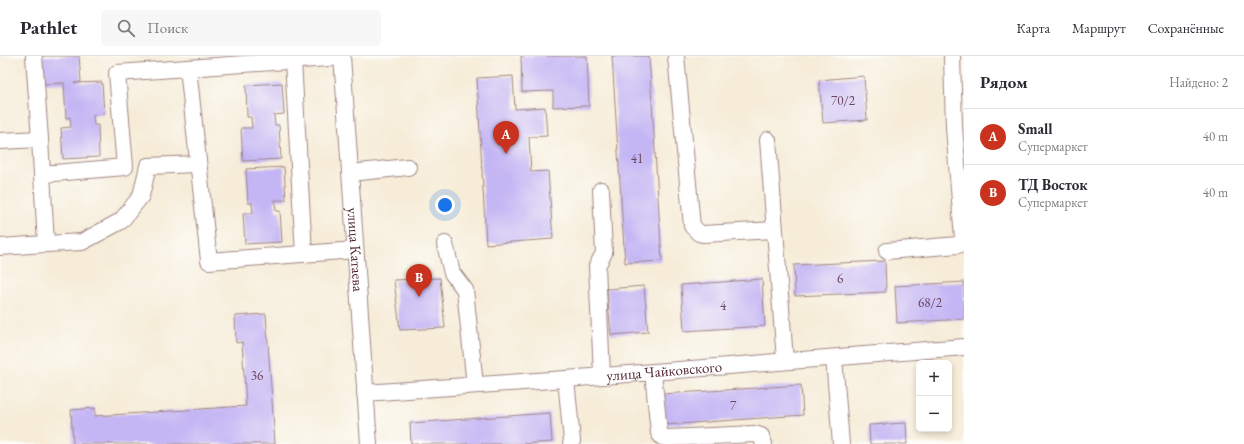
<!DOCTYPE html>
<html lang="ru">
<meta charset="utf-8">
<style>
:root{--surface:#fff;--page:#f7f7f7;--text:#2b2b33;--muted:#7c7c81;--line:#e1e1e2;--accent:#c8321e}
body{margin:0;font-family:"EB Garamond",serif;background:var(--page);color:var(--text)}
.controls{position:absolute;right:12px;bottom:12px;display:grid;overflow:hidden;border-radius:6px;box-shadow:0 2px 6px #0003}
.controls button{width:36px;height:36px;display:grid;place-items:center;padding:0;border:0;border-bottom:1px solid var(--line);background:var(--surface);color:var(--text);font:20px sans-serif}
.you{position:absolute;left:445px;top:149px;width:14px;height:14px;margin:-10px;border:3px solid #fff;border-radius:50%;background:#1a73e8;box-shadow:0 0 0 6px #1a73e833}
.badge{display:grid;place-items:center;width:26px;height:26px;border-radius:50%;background:var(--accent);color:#fff;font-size:13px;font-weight:700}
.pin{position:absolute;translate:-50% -33px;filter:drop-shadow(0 1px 2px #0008)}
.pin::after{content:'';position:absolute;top:21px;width:14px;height:12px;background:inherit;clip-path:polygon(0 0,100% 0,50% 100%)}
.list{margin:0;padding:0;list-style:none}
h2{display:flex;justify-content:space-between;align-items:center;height:52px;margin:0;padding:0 16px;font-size:17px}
h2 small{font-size:13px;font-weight:400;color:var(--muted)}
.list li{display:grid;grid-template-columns:26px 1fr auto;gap:12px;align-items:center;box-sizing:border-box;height:56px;padding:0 16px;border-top:1px solid var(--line)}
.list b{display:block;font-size:15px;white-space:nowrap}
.list p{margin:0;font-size:13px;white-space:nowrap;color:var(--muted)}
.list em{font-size:13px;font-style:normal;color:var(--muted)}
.icon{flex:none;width:22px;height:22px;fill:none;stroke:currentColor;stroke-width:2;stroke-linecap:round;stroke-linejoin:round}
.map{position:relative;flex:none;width:964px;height:388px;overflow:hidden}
header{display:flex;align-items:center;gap:24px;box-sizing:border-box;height:56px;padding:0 20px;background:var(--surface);border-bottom:1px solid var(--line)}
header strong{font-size:19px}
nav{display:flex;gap:22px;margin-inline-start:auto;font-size:14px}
.search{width:280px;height:36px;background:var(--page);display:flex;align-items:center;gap:10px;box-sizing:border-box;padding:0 14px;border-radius:6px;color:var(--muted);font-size:15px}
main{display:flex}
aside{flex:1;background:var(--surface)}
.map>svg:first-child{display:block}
</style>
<header>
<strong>Pathlet</strong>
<div class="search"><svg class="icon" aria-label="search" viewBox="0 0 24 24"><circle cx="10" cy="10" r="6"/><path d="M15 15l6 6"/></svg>Поиск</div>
<nav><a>Карта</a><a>Маршрут</a><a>Сохранённые</a></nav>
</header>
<main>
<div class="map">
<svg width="964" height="388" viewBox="0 0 964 388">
<rect width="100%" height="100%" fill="#fdfcf7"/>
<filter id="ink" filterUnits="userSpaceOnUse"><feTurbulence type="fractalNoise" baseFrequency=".025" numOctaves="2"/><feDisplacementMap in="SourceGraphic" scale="8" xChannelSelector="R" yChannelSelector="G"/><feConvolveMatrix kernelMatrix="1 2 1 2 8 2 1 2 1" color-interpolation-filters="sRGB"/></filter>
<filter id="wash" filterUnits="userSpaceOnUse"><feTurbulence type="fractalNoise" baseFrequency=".012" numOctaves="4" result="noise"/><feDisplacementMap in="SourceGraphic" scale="16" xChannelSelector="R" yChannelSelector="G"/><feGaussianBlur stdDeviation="0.9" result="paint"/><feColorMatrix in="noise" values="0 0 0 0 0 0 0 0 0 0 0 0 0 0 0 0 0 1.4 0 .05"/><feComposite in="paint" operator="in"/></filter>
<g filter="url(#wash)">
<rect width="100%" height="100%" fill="#f6ecd8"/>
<g id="blocks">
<g fill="#c4b5f4">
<path d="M42,0H79L81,26L74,27L102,26L104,58L93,59L94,69H98L99,101L63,103L61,72L71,71L70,61L66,62L64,27L44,28Z"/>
<path d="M521,0H587L589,50L553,51V35L522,36Z"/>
<path d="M612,0H649L662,205L625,207Z"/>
<path d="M513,20L515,53L545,51L547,80L529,81L531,116L548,115L553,183L486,188L477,22Z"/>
<path d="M864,20L867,64L823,67L819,24Z"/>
<path d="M282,27L284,58L274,59L275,69H279L281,103L243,105L241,72H252L251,61H247L246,29Z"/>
<path d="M284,111L286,144H275L276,155H280L282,186L245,188L243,157H253L252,147H248L246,113Z"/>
<path d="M885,205L886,236L795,240L794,209Z"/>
<path d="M440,222L445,272L400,274L394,224Z"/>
<path d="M762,223L765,270L684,275L681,229Z"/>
<path d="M964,226V263L897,267L895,230Z"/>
<path d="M644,230L648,276L611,279L607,233Z"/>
<path d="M266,258L275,388H73L71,354L95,352V360L246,350L242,286L236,287L235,260Z"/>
<path d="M801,329L803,359L665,369L663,338Z"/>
<path d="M550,357L552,386L522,388H411L410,367Z"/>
<path d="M906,367L907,388H870L869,369Z"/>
</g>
</g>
</g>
<g filter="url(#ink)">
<use href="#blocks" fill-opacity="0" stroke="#a08682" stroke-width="1"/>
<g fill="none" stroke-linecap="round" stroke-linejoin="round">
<defs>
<g id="minor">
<path d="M34,0L40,83"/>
<path id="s1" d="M342,0L369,388"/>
<path d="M676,0L692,170L699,177L703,178L774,174"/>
<path d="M293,5L304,198"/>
<path d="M188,12L209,205L355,194"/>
<path d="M768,84L785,304"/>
<path d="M0,85L40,83L46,188L0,191"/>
<path d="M350,117L408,111"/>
<path d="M42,118L125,111L117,17L342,1"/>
<path d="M601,134L604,197L597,210L602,319"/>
<path d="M46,188L82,186L121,165L141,140L148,110L197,108"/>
<path d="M445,188L452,217L465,234L475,329"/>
<path d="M887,195L958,189L962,187L963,182L954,71L952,0"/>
<path d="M834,302L841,388"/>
<path d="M653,316L659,377L662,381L668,382L755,378L761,380L764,388"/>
<path d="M566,323L572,385L571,388"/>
<path id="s2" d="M365,337L566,323L964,291"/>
</g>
</defs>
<use href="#minor" stroke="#a08682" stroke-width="18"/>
<use href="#minor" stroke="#fff" stroke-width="16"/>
</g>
</g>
<g text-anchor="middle" stroke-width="3.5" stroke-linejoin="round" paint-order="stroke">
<g font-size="13" fill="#68445d">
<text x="843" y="49">70/2</text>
<text x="637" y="107">41</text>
<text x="840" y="227">6</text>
<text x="930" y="251">68/2</text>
<text x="723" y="254">4</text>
<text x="257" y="324">36</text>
<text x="733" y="354">7</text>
</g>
<g font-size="15" fill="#4a1f2b" stroke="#fdfcf7">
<text dy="5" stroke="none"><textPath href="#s1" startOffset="194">улица Катаева</textPath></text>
<text dy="5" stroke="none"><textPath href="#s2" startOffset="300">улица Чайковского</textPath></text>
</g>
</g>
</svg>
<div class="controls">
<button>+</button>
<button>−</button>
</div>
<div class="you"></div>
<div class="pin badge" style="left:506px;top:98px">A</div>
<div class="pin badge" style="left:419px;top:241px">B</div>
</div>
<aside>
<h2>Рядом<small>Найдено: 2</small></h2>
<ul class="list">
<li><span class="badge">A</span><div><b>Small</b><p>Супермаркет</p></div><em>40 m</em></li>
<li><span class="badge">B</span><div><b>ТД Восток</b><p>Супермаркет</p></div><em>40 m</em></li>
</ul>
</aside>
</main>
